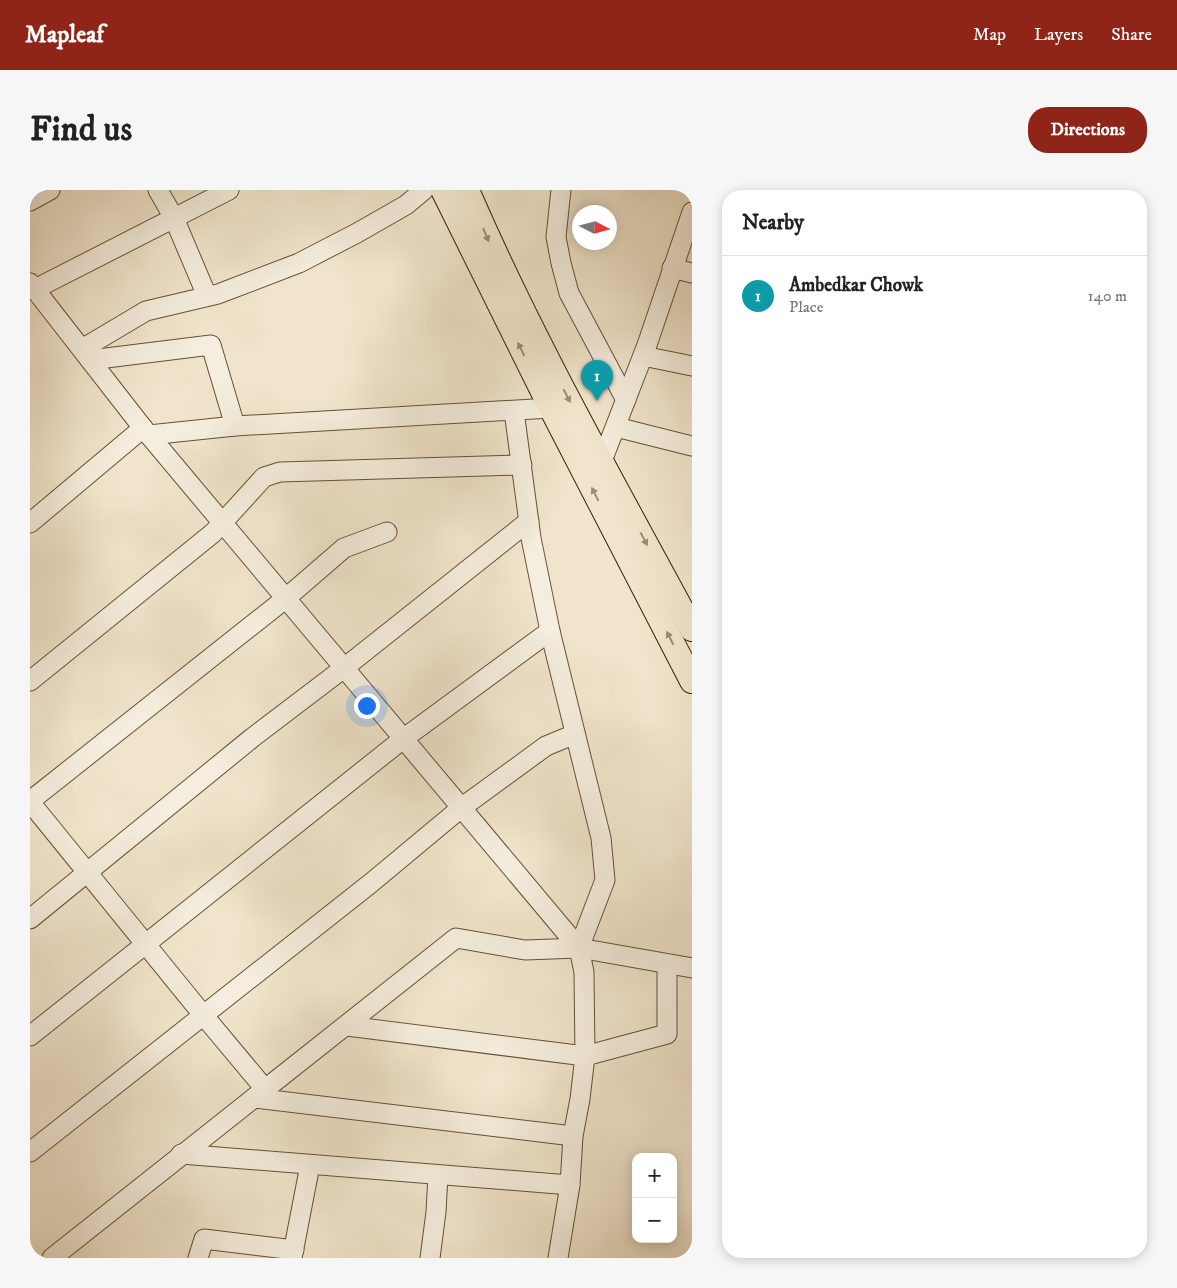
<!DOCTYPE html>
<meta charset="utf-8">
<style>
:root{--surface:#fff;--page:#f6f6f6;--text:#222;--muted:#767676;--line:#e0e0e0;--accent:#8f2418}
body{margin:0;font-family:"IM FELL DW Pica",serif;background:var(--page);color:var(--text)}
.controls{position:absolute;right:15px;bottom:15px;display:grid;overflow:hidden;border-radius:10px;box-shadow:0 2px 12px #0003}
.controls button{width:45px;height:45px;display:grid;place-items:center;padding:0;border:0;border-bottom:1px solid var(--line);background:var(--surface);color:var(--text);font:25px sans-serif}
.compass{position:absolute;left:542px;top:15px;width:45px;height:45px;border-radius:50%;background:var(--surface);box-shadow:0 2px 12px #0003;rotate:96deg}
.you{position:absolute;left:336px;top:515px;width:18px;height:18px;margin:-12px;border:4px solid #fff;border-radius:50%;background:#1a73e8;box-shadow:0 0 0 8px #1a73e833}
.badge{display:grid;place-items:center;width:32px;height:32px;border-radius:50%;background:var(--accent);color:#fff;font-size:16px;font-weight:700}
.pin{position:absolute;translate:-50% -41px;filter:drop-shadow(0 1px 2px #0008)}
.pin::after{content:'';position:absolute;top:26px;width:18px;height:15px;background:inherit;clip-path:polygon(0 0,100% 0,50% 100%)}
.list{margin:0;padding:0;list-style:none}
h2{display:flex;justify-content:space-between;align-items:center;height:65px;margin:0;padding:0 20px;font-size:21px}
h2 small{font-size:16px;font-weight:400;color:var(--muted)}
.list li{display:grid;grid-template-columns:32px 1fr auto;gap:15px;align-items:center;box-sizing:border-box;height:80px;padding:0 20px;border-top:1px solid var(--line)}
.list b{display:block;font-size:19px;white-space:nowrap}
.list p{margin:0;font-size:16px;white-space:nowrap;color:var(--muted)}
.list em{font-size:16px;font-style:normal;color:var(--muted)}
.map{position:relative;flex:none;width:662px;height:1068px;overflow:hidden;border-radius:20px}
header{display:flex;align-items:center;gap:30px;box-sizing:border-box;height:70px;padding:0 25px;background:var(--accent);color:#fff}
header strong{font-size:24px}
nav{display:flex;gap:28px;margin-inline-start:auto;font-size:18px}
.intro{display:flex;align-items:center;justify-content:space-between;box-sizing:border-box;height:120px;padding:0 30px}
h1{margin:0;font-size:35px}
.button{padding:12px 22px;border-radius:20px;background:var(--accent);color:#fff;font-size:18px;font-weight:700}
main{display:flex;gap:30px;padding:0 30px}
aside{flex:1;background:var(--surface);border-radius:20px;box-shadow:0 2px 12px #0003}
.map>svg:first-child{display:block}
</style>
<header>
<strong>Mapleaf</strong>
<nav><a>Map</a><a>Layers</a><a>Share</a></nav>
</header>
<div class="intro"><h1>Find us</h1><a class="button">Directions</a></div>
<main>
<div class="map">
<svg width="662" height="1068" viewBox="0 0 662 1068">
<rect width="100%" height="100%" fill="#f0e5cc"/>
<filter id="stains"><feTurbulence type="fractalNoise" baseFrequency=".004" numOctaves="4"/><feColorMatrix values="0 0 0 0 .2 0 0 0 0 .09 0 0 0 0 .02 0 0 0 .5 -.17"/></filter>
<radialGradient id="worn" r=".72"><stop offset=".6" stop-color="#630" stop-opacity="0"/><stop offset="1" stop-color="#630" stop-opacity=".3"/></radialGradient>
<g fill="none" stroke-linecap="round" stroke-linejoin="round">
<defs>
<g id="minor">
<path d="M128,0L144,28L177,106"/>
<path d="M531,0L526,47L531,73L539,103L596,210"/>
<path d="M0,11L20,0"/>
<path d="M642,78L662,83"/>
<path d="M0,93L113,238L0,333"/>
<path d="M5,99L199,0"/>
<path d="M52,159L116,121L188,104L269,73L327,43L376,15L394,0"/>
<path d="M613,166L662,176"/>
<path d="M60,170L181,155L205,236"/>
<path d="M484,221L501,348L520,441L571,648L575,690L549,758L554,782L555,866L550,909L543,946L540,995L528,1068"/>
<path d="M586,237L662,256"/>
<path d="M113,238L549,758"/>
<path d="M119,245L205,236L521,218"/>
<path d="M572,271L617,155L662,22"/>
<path d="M0,491L183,343L234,287L250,282L492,275"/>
<path d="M0,611L255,409L314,358L357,342"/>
<path d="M0,612L174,826L235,899"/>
<path d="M0,729L222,548L314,478L499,331"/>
<path d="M317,836L555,866L637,844V774"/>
<path d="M0,846L373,549L520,441"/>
<path d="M224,908L543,946"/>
<path d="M0,962L341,693L431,618L516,556L545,544"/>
<path d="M151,964L540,995"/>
<path d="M22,1068L426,748L495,760L549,758L662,778"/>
<path d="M168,1068L174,1049L264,1060"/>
<path d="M262,1068L280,975"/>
<path d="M400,1068L406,1022L408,985"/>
</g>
<g id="major">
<path d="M413,0L521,218L662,491"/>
<path d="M437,0C502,151 584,294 662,439"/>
</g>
</defs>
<use href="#minor" stroke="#645133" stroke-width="21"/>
<use href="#major" stroke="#362000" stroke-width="26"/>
<use href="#minor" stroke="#f5eede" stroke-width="19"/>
<use href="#major" stroke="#f0e5cc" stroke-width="24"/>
</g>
<defs><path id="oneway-solid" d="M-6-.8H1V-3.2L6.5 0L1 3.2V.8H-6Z" transform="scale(1.25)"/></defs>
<g fill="#9c8c70">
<use href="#oneway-solid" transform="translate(456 45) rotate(67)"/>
<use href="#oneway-solid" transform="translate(491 159) rotate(-116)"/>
<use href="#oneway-solid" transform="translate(537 206) rotate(63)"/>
<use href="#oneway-solid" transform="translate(565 304) rotate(-117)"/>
<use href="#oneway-solid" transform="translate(614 349) rotate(62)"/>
<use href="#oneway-solid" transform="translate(640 448) rotate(-117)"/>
</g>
<rect width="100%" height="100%" filter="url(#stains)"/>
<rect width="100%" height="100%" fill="url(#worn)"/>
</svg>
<div class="controls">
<button>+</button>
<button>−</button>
</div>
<svg class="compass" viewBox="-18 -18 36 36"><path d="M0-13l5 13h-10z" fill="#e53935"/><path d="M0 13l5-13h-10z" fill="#767676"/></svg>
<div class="you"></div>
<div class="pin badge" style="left:567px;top:211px;background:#0f9aa8">1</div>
</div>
<aside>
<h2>Nearby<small></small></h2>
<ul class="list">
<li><span class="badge" style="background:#0f9aa8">1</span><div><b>Ambedkar Chowk</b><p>Place</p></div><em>140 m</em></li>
</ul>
</aside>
</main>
